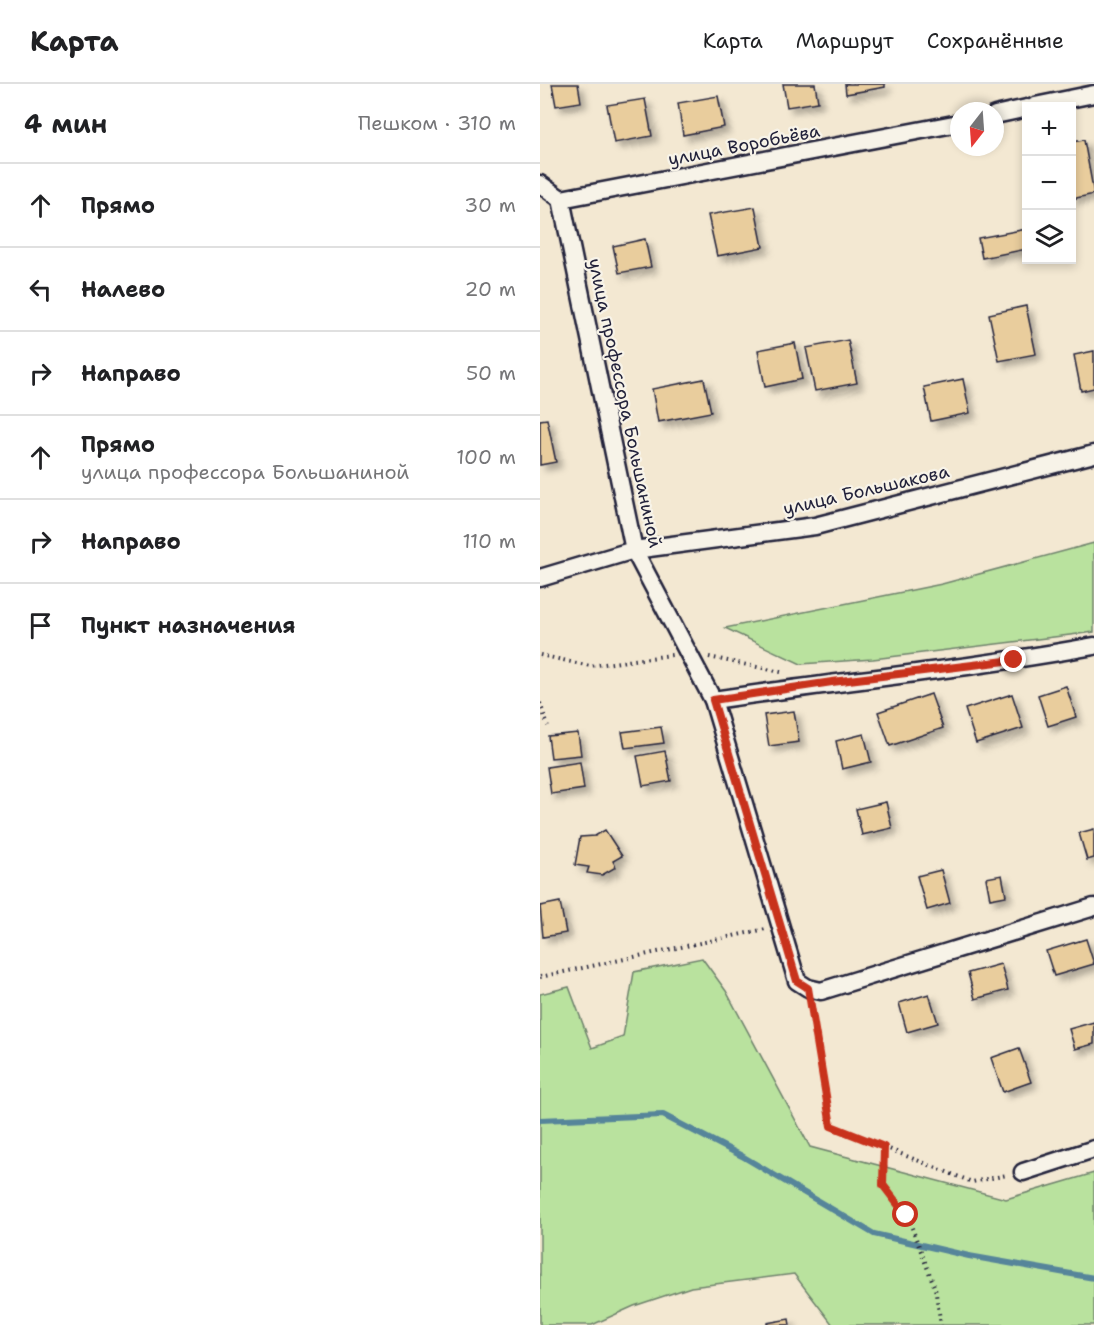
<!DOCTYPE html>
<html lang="ru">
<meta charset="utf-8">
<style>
:root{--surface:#fff;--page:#f2f2f2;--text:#202124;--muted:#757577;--line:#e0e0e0}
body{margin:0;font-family:"Shantell Sans",sans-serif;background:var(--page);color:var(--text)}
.controls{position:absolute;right:18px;top:18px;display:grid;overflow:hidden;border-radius:0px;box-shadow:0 3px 9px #0003}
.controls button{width:54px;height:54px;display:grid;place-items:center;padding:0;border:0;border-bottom:2px solid var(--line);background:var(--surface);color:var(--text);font:30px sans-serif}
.compass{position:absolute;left:410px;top:18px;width:54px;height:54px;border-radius:50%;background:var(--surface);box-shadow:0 3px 9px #0003;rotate:197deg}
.stop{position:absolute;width:18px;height:18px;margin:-14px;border:4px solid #c8321e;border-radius:50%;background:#fff}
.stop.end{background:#c8321e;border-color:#fff;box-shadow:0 2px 6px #0008}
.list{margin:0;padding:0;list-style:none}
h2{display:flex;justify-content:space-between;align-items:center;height:78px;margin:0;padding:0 24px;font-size:26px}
h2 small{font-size:20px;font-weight:400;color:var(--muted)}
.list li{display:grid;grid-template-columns:39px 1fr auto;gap:18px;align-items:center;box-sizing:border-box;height:84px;padding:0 24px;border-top:2px solid var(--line)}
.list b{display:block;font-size:22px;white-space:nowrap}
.list p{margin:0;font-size:20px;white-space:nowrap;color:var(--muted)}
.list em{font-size:20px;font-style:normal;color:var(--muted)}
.icon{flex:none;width:33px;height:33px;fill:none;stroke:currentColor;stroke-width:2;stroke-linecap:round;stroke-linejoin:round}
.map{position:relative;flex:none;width:554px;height:1241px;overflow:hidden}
header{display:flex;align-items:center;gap:36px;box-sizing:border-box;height:84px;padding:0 30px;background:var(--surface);border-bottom:2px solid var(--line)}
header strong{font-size:28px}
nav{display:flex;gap:33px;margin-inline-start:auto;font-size:21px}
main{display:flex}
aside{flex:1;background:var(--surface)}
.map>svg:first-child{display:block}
</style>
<header>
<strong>Карта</strong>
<nav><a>Карта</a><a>Маршрут</a><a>Сохранённые</a></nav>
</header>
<main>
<aside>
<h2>4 мин<small>Пешком · 310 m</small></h2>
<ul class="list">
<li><svg class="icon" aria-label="ahead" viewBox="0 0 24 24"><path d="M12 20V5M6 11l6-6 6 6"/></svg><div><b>Прямо</b></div><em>30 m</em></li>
<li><svg class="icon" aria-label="left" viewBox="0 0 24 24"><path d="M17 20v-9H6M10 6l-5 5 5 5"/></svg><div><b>Налево</b></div><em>20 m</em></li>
<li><svg class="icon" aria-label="right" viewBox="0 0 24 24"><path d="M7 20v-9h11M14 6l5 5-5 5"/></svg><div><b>Направо</b></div><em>50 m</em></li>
<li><svg class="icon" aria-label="ahead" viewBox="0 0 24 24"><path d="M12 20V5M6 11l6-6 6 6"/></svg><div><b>Прямо</b><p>улица профессора Большаниной</p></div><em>100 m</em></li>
<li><svg class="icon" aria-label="right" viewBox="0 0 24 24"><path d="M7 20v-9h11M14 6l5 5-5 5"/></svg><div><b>Направо</b></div><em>110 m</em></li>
<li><svg class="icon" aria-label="arrive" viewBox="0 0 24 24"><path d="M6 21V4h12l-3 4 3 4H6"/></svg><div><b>Пункт назначения</b></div></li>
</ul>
</aside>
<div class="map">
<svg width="554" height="1241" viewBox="0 0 554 1241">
<defs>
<filter id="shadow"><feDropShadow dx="5.5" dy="5.5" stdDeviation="3" flood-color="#0004"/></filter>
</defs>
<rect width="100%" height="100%" fill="#f3e8d2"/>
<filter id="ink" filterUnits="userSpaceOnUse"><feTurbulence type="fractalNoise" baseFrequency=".0167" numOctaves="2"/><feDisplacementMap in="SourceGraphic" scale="12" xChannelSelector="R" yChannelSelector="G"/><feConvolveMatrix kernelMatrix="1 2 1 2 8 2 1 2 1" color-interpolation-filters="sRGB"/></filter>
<g filter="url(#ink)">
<g fill="#b9e29e" stroke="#6e826c" stroke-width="1.5">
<path d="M554,459V548L333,575L261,580L185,544L402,500Z"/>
<path d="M162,874L186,907L270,1063L466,1115L554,1089V1241H293L254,1190L151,1203L94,1222L52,1241H0V910L29,903L52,964L83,953L94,888Z"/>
</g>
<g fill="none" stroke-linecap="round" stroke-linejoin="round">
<path stroke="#57859a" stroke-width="6" d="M0,1036L123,1031L202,1072L334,1150L429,1172L554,1194"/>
</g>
<g fill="#e9cd9d" stroke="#22223b" stroke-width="1.5" filter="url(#shadow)">
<path d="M12,0H38L41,18L16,22Z"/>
<path d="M243,0H275L278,18L247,23Z"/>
<path d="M305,0H345V3L306,10Z"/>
<path d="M178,12L184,43L143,51L138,19Z"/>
<path d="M105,15L112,52L74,59L67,21Z"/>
<path d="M544,56L554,110L532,115V58Z"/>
<path d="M215,123L223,163L177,172L168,131Z"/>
<path d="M487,145V165L442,174L438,154Z"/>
<path d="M105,155L111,183L79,189L73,162Z"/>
<path d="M486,222L496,270L459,277L449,230Z"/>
<path d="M308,256L317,299L275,307L266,264Z"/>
<path d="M255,259L262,295L225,303L218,266Z"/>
<path d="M554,267V304L541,307L534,271Z"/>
<path d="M164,295L171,328L118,338L112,305Z"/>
<path d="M423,295L430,329L391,337L384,303Z"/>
<path d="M7,335L16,378L0,381V336Z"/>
<path d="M526,602L536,633L508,642L498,611Z"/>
<path d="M391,610L403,644L350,662L338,628Z"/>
<path d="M472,610L483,644L436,659L425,625Z"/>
<path d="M254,627L259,658L229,662L224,631Z"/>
<path d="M121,643L124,659L85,664L82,648Z"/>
<path d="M38,649L41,671L11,674L8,652Z"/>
<path d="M324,650L331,678L302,685L296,657Z"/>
<path d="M125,667L131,697L103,702L97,672Z"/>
<path d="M40,678L44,705L11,710L7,683Z"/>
<path d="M346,718L352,744L322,751L316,725Z"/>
<path d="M554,745V774L547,776L539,749Z"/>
<path d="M65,746L82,772L73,777L76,783L62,791L47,789L49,783L35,781L40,753L55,752Z"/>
<path d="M401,786L410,819L387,826L377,792Z"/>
<path d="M462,791L466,812L450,815L446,794Z"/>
<path d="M20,818L26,849L3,853L0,822Z"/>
<path d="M546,855L554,880L514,892L506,867Z"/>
<path d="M461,880L468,906L435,915L428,889Z"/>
<path d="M389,910L398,939L367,948L359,919Z"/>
<path d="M554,938V960L535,965L529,945Z"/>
<path d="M479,964L491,998L463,1008L451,974Z"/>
<path d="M249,1235L250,1241H227V1239Z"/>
</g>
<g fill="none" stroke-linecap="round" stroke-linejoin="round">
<defs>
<g id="minor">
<path d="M495,22L554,10"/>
<path d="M455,31L487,24"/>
<path d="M0,100L21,115L419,39"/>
<path d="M21,115L94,466L173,616L257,897L268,904L281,907L554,823"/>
<path d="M0,494L94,466L275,442L554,370"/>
<path d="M173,616C300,597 428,585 554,562"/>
<path d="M483,1088L554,1065"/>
</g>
</defs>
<use href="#minor" stroke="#22223b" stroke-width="21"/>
<g stroke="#22223b" stroke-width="4" stroke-dasharray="1.5 4.5" stroke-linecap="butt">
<path d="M0,571L50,582L132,571"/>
<path d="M169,573L241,588"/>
<path d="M0,619L8,642"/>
<path d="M0,893L226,845"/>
<path d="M271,921L291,1042L432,1098L467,1091"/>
<path d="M344,1063L343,1101L367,1131L395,1204L401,1241"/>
</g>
<use href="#minor" stroke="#f7f3e8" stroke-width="16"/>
</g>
</g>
<g fill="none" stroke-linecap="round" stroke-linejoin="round" filter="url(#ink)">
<path stroke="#c8321e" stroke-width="8" d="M366,1131L343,1101L344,1063L291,1042L268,904L257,897L173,616L292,598L474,576"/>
</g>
<g text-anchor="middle" stroke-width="4.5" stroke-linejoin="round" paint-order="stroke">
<g font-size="18" fill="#22223b" stroke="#f7f3e8">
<text transform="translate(204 61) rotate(-11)" y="6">улица Воробьёва</text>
<text transform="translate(85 319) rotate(78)" y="6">улица профессора Большаниной</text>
<text transform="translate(326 406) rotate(-13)" y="6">улица Большакова</text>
</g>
</g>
</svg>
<div class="controls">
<button>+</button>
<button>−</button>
<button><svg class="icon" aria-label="layers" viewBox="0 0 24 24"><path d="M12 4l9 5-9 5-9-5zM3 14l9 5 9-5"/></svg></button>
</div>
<svg class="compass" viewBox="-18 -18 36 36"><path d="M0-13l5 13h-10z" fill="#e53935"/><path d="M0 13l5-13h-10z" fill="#757577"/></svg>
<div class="stop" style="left:366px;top:1131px"></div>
<div class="stop end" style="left:474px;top:576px"></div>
</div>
</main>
